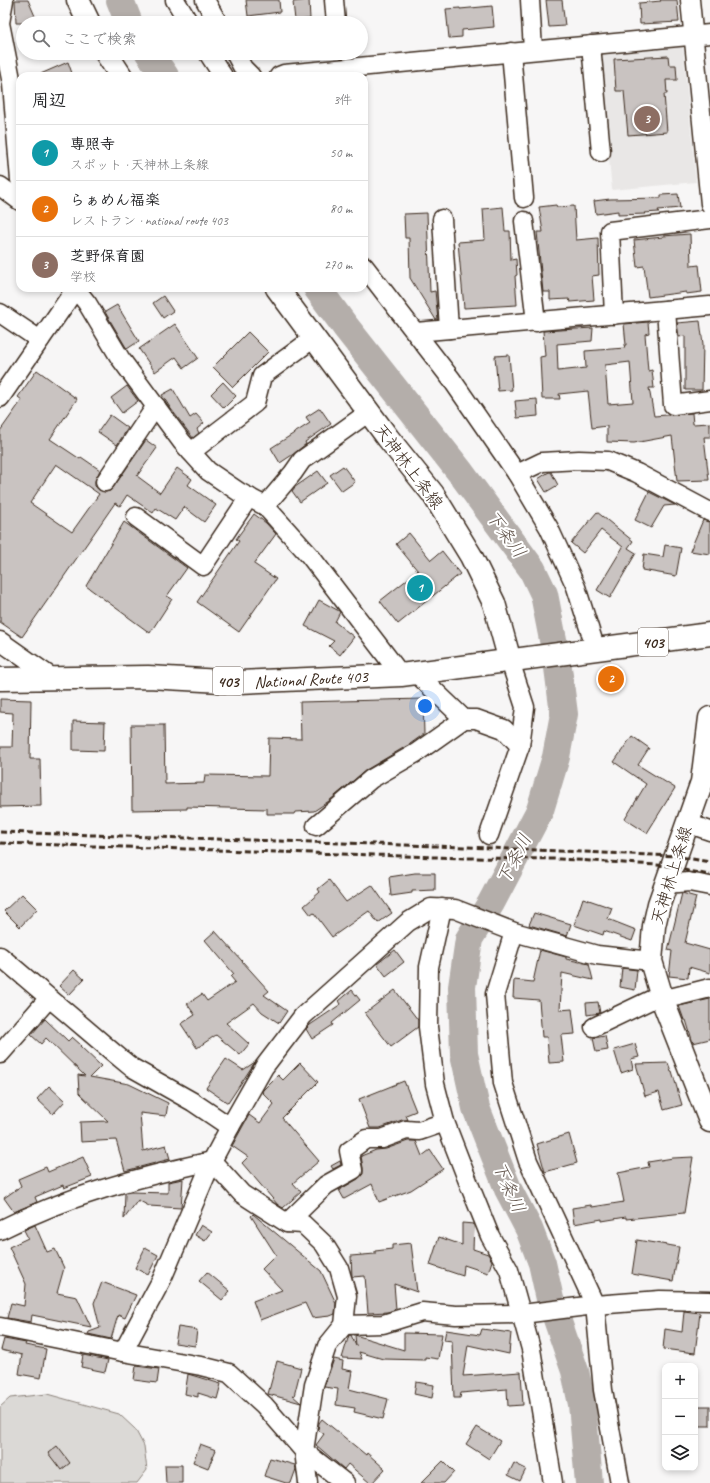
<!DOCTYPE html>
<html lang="ja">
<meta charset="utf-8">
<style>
:root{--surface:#fff;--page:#f2f2f2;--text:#202124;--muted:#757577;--line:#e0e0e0;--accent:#ea580c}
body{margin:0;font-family:Caveat,"Klee One",sans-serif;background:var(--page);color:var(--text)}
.controls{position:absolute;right:12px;bottom:12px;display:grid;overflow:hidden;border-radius:8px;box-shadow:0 2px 6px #0003}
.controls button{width:36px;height:36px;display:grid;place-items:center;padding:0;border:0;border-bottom:1px solid var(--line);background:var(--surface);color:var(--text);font:20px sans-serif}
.you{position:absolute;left:425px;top:706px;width:14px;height:14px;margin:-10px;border:3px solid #fff;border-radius:50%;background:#1a73e8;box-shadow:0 0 0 6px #1a73e833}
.badge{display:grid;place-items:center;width:26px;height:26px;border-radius:50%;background:var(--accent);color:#fff;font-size:13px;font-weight:700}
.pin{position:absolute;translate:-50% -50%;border:2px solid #fff;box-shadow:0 1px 4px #0006}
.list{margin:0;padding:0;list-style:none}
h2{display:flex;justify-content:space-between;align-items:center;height:52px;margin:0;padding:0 16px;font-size:17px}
h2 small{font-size:13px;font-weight:400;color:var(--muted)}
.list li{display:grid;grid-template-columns:26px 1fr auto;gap:12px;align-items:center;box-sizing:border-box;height:56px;padding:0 16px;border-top:1px solid var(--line)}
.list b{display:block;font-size:15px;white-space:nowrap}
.list p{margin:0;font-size:13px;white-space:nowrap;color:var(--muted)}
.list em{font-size:13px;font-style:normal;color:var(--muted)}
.icon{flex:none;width:22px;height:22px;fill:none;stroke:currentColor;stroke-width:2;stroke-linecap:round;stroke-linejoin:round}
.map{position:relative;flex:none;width:710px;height:1483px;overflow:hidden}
.search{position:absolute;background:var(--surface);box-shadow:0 2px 6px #0003;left:16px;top:16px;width:352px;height:44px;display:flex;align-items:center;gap:10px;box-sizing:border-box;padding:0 14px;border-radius:22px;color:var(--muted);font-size:15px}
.panel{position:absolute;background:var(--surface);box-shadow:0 2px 6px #0003;left:16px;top:72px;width:352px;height:220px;border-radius:12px}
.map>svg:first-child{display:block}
</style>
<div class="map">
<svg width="710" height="1483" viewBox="0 0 710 1483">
<rect width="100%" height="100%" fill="#f7f6f6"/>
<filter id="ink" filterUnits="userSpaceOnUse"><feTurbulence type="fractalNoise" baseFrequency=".025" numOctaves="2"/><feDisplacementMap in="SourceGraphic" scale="8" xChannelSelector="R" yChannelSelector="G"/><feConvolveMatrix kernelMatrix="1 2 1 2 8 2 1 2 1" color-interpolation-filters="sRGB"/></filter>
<g filter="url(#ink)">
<path fill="#e9e7e6" d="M683,47L696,182L612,190L599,55Z"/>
<path fill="#dbd9d6" stroke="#8b827a" d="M47,1394L119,1414L135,1429L144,1446L147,1470L137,1483H0V1407L10,1398Z"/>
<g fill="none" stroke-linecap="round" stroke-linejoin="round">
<g stroke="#b4aeaa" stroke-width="28">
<path d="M120,0L129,23"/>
<path d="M149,53L165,76"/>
<path d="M317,288L345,326L461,473L532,569L544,594L557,660L564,714L556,757L540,810L491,903L469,939L462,987L464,1054L476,1108L508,1189L529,1229L542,1263L550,1299L575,1371L582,1404L589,1483"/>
</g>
</g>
<g fill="#c9c3c1" stroke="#3b2a1e" fill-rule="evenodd">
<path d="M15,0H28L38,23H16Z"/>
<path d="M246,0H279L280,12L248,16Z"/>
<path d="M309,0L310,19L295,20L293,2Z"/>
<path d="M546,0H562L565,26L549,27Z"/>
<path d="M660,0H677L679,22L640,24L639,3L661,1Z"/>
<path d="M492,6L494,27L462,30V37L449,38L446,9L460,8V9Z"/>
<path d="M668,56L669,65H676L677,80H666L667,94H664L667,132L628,135L624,91H616L614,59Z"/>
<path d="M68,62L73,76H36Z"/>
<path d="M678,194L680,208L658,210L659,212L644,213L645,214L618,215V211L596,214L594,201L610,199L661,198V195Z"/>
<path d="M556,205L557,207L574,206L576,240L598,238L599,275L592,276L594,300L570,302L569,299L550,300V292H543L537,232H543L539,207Z"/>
<path d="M503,207L505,231H510L511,260L516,259L517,275L515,276L517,305L464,308L458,242L485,240L483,209Z"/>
<path d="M427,213L430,292L435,291L438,320H436L410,278L409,238H405L404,214Z"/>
<path d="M690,234L691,266L699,265L702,292L686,294V292L648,297L644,266L637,267L634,240L663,237V236Z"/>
<path d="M163,296L173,311L163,318L153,303Z"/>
<path d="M117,305L139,341L127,349L105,312Z"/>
<path d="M700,321L703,344L702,390H685V336L679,337L677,323Z"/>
<path d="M648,322L649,333L645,334L648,371L652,370L654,388H649L654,416L692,413L693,424L710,423V437H704L709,480L677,481L672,436L634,443L607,442V426L592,428L588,391L559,394L560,399H542L540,357L545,356L543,331L593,328L592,341L557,344L558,371L586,368L585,351L625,348L624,345H626L624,324ZM630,362L633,402L608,404L605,365Z"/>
<path d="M175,324L198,358L184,368L176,357L155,372L139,349Z"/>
<path d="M248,332L268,352L233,387L213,367Z"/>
<path d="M509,355L512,390L498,391L495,356Z"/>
<path d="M37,370L77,399L50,439L80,459L81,457L100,470L95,481V486L99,490L105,492L110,491L113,488L146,440L157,448L137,476L160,493L177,468L192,479L188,485L216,505L204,522L184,507L175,520L156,508L153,513L127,495L120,506L115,503L22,637L0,622V431L22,400L18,397ZM56,464L99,494L72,532L30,503Z"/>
<path d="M223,382L236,396L224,408L211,394Z"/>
<path d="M127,386L138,401L122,413L111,398Z"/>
<path d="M173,389L190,418L196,414L204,423L197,429L199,433L193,438L171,409L162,395Z"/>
<path d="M537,399L538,416L517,418L515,401Z"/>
<path d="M320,408L331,424L305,442L306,444L292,455L280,463L271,448L310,423L306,417Z"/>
<path d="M110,415L128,428L117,445L98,432Z"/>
<path d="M343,466L355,482L342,491L330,475Z"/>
<path d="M318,471L327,483L300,502L292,491L295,487Z"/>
<path d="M549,472H551L558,485L546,492L538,479Z"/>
<path d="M649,492L675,505L664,506L651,528L635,520Z"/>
<path d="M597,512L633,541L628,548L636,553L610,598L597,590L623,547L601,530L583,553L571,543Z"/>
<path d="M254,514L266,523L276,534L254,564L276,579L239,632L197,602L239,541L236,539Z"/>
<path d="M703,520L710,522V554L690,551Z"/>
<path d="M124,522L187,568L167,596L172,599L150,633L86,586Z"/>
<path d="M409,533L431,560L442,551L460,574L398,624L380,601L418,571L396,544Z"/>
<path d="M665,545L681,548L676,576L642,570L644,554L663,557Z"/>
<path d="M319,600L339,611L340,612L335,622L354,637L340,655L329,646L334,641L305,626Z"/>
<path d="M618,667L619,690L604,691L603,668Z"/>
<path d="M0,699L31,700L30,759H40L41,806L0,807V747H12L13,713L0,712Z"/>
<path d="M423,699L424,734L410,744L366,770L329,801L314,811L295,812L294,814H267V809L187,807V809L132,810L131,725H164L165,784L204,783L205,775L268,776L269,738L301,739L300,702Z"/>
<path d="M73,721L105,722L104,751L73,750Z"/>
<path d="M632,736L649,748L638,765L675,788L647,833L625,819L646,784L614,762Z"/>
<path d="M415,873H435V890L412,891V893L391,896L389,877Z"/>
<path d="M329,880L346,902L372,885L392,913L378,923L369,911L332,937L314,913L311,915L304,906L320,892L318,889Z"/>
<path d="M682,893L696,897L685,943L710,950V973L689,967L688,978L669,976L672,951L668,950Z"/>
<path d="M22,894L37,909L20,927L4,911Z"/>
<path d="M583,898L612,908L608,919L636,930L632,941L604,931L603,935L574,925Z"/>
<path d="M534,913L571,924L567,936L529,925Z"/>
<path d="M215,931L269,991L264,995L287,1011L279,1023L262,1012L254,1003L226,1023L249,1044L240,1055L216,1035L197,1048L181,1024L195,1015L187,1004L202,994L207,1001L235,982L231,977L234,974L205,940Z"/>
<path d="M395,950L404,962L386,976L377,964Z"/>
<path d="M540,950L566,957V959L589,964L593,980L562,973L560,1010L572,1009L575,1034L561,1035L564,1062L549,1063L547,1037H542L539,1000L513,998L514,980L533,982Z"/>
<path d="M622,968L637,970L635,990L620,987Z"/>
<path d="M74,970L84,979L69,995L59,986Z"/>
<path d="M352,990L360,1000L332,1023L333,1025L312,1039L306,1029L310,1025L341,1004L339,1001Z"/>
<path d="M395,990L418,1020V1027L391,1047L365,1013Z"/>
<path d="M710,999V1039L693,1043L686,1020H684L679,1006Z"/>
<path d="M598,1002L600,1013L587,1015L586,1003Z"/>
<path d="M45,1019L68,1041L72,1037L81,1045L80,1046L101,1066L90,1077L129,1084L168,1103L166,1116L140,1113L143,1151L166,1145L170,1159L125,1171L116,1140L81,1142L80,1122L108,1121L79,1093L78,1075L85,1076L46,1038L41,1044L31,1035Z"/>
<path d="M605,1036L608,1050L596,1052L593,1038Z"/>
<path d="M635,1044L639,1057L631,1059L633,1069L621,1073L614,1050Z"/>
<path d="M226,1059L243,1070L255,1062L228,1103L206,1088Z"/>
<path d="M300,1063L318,1082L282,1118L319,1161L293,1183L301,1192L283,1208L278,1205L242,1163L248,1157L232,1146L249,1115L260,1123L274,1104L262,1092L263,1090L278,1075L283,1080Z"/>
<path d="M668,1063L671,1071H672L682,1105L664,1110L659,1092L645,1096L636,1064Z"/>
<path d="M404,1081L416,1111L406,1115L408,1120H402L380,1128H370L359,1099Z"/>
<path d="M49,1086L65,1101L53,1114L37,1099Z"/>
<path d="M569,1134L577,1163L545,1172L537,1144Z"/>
<path d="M408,1141H416L422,1156L430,1150L443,1169L411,1190L379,1202L372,1184L344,1199L339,1190L358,1179L363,1174V1168L361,1156L376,1150L386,1149Z"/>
<path d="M83,1157L92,1177L64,1188L63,1185L35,1197L37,1202L14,1212L4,1198L21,1186L18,1179L46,1167L48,1172Z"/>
<path d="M693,1157L684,1213L626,1219V1217L602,1221V1219L574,1224L572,1208L591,1205L592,1207L624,1202L618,1173L649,1167L648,1162L673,1158Z"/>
<path d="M340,1161L341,1165L333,1169L331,1166Z"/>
<path d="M183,1179L181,1208L149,1206L138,1200L124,1219L125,1193L131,1192L168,1193V1182Z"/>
<path d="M253,1214L321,1271L336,1303L335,1314L330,1316L312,1318L305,1303L260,1320L253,1301L282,1290L262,1269L276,1255L251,1216Z"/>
<path d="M462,1223L474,1224L473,1249L488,1254L492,1261L488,1273L464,1265L463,1276L430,1265L439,1237L462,1245Z"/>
<path d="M35,1225L47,1252L55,1249L64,1268L57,1293L77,1297L91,1327L32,1315L31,1322L7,1318L11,1303L24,1306L26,1284L9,1247L28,1238L24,1230Z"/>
<path d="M201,1225L212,1232L205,1241L195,1235Z"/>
<path d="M637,1240L679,1247L673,1281L632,1274Z"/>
<path d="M411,1243L417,1292L394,1284L396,1309L388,1312L368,1313L365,1276L352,1277L351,1256L375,1254V1251L392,1249V1245Z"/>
<path d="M145,1248L158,1255L148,1275L135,1268Z"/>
<path d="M207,1272L230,1291L222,1300L199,1281Z"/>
<path d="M102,1282L136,1295L125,1318L118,1315L111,1339L88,1334L89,1332L100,1328L94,1303Z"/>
<path d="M684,1311L700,1313L695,1353L663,1349L665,1329L682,1332Z"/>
<path d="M178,1327L197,1330L195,1346L175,1343Z"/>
<path d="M482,1329L511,1333L509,1354L468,1345L463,1376L521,1372L523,1405L508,1406L507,1389L461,1393L460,1398H454L452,1341L444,1340L446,1330L480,1335Z"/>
<path d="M404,1333L442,1334L438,1359L425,1357V1360L383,1359L359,1352L362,1359L342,1358L349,1335H351L356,1346L355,1335L404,1350Z"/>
<path d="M4,1339L26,1343L25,1345L46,1349L41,1378L19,1374L22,1355L1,1350Z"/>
<path d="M83,1355L108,1360L105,1372L81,1367Z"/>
<path d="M334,1359L343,1361L342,1369L352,1371L349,1389L388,1399L383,1419L354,1412L355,1408L336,1405L338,1389L324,1387Z"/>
<path d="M277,1361L301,1368L294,1396L292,1395L301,1403L268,1394Z"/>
<path d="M136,1366L159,1369L157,1383L134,1380Z"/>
<path d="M188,1374L221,1384L217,1399L198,1393V1397L185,1394Z"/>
<path d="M416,1382L434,1385L432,1398L414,1394Z"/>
<rect x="695" y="1406" width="15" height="20"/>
<path d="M322,1419L366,1455L367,1453L385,1469L372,1483H370L348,1464L344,1469L316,1445L324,1434L318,1430L319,1423Z"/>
<path d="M477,1427L500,1441L489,1459L466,1444Z"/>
<path d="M200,1444L216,1450L208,1468L193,1462Z"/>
<path d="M57,1446L70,1463L61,1470L48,1453Z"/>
<path d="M270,1458L295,1465L296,1469L291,1483H286L264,1476Z"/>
<path d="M443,1461L454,1472L444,1483H421Z"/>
<path d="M514,1463L526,1469L520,1481L508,1475Z"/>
<path d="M165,1465H182V1483H166Z"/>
</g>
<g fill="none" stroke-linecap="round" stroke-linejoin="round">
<defs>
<g id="minor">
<path d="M4,0L0,23L12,84L20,180"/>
<path d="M175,0L189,23"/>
<path d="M205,0L218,23"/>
<path d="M334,0L336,23"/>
<path d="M530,0L533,50"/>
<path d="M690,0L710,204"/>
<path d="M591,45L601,152"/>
<path d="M511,52L524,198"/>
<path d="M208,53L223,76"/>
<path d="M235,53L243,68L251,76"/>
<path d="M279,76L284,74L710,34"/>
<path d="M0,186L20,201"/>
<path d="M442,219L449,329"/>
<path d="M524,221L536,322"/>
<path d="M364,266L452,380L517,474L549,528L576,587L596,650"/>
<path d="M75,288L87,303L120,358L182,442L208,471L239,492L265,506L310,556L401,675"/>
<path d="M666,310L673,405L710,400"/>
<path d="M0,313L40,340"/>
<path d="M614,315L610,231L710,219"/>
<path d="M416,332L710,306"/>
<path d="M0,398L76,288"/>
<path d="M191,452L255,403L262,376L314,338"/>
<path d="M517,474L542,462L579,460L608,461L637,473L710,512"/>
<path d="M105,482L156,406"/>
<path d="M265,506L293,473L302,460L369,412"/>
<path d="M136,517L203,566L249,497"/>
<path d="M0,641L54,679"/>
<path d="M416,673L464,719"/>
<path d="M687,823L710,831"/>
<path d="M316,826L371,779L416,753L464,719H476L504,729L520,746"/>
<path d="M489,835L520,746L525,707L510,661"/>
<path d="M666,884L689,882L710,886"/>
<path d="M442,908L429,967L428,1027L435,1084L445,1122L469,1184L490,1236L509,1270L531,1349L553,1483"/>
<path d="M514,932L495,994L503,1083L528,1161L595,1305L603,1390L620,1483"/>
<path d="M0,956L114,1053L131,1067L193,1102L230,1127"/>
<path d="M662,1000L710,988"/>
<path d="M594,1027L661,995"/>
<path d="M0,1054L49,998"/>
<path d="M212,1161L242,1194L287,1223L303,1224L324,1244L339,1268L347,1296L344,1325L327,1346L314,1385L304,1451L308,1483"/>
<path d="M287,1223L326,1185L353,1170L349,1151L366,1139H382L406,1130L419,1131L445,1122"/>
<path d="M0,1230C67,1196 139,1177 212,1161"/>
<path d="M344,1325L383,1324L422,1312L456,1315L522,1314L595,1305L660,1300L710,1301"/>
<path d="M0,1327L123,1352L201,1366L229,1373L264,1405L304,1451L345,1483"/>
<path d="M123,1352L162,1279L212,1161L230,1127L264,1067L303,1016L408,922L431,908L455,909L514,932L597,955L651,961"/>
</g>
<g id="secondary">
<path d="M78,0L89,23"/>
<path d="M106,53L121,76"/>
<path d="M277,288L388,438L433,494L471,556L494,603L510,661"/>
<path d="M710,718L702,782L659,904L654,926L651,961L664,1004L710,1121"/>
</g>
<path id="trunk" d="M0,679L148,677L240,682L401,675L710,634"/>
</defs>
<use href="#minor" stroke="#3b2a1e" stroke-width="21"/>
<use href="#secondary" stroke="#3b2a1e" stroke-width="25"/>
<use href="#trunk" stroke="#3b2a1e" stroke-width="25"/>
<use href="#minor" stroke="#fff" stroke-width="18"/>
<use href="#secondary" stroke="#fff" stroke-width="22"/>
<use href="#trunk" stroke="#fff" stroke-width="22"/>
<g stroke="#3b2a1e" stroke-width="3" stroke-dasharray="6 3" stroke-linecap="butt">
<path d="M0,832L466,847L675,856L710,862"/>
<path d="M0,843L466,858L560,859L672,866L688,871L710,875"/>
</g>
</g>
</g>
<g text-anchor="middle" stroke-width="4" stroke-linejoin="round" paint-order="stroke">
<g fill="#fff" stroke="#766a62" stroke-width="1">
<rect x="638" y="628" width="30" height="28" rx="3"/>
<rect x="213" y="667" width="30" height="28" rx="3"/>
</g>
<g font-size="16" font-weight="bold" fill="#3b2a1e">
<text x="653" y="648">403</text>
<text x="228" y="687">403</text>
</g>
<g font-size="17" fill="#3b2a1e" stroke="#fff">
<text transform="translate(409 466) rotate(53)" y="6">天神林上条線</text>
<text transform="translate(311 679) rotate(-3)" y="6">National Route 403</text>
<text transform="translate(671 875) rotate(-73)" y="6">天神林上条線</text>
</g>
<g font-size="18" font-style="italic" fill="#65584f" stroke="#fff">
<text transform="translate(506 534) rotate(54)" y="6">下条川</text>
<text transform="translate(514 859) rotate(-63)" y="6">下条川</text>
<text transform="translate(509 1187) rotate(66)" y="6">下条川</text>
</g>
</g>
</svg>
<div class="controls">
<button>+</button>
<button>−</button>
<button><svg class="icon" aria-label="layers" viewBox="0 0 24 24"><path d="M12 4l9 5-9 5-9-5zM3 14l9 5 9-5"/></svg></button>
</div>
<div class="you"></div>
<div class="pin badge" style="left:420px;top:588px;background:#0f9aa8">1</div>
<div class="pin badge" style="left:611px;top:679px;background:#e8710a">2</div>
<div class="pin badge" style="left:647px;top:119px;background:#8d6e63">3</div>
<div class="search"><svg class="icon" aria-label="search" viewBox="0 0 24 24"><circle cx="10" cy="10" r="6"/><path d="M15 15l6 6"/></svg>ここで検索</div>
<section class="panel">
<h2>周辺<small>3件</small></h2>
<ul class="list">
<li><span class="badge" style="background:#0f9aa8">1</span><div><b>専照寺</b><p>スポット · 天神林上条線</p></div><em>50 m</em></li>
<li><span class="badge" style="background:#e8710a">2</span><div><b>らぁめん福楽</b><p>レストラン · national route 403</p></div><em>80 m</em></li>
<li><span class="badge" style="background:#8d6e63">3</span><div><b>芝野保育園</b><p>学校</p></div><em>270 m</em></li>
</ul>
</section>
</div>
